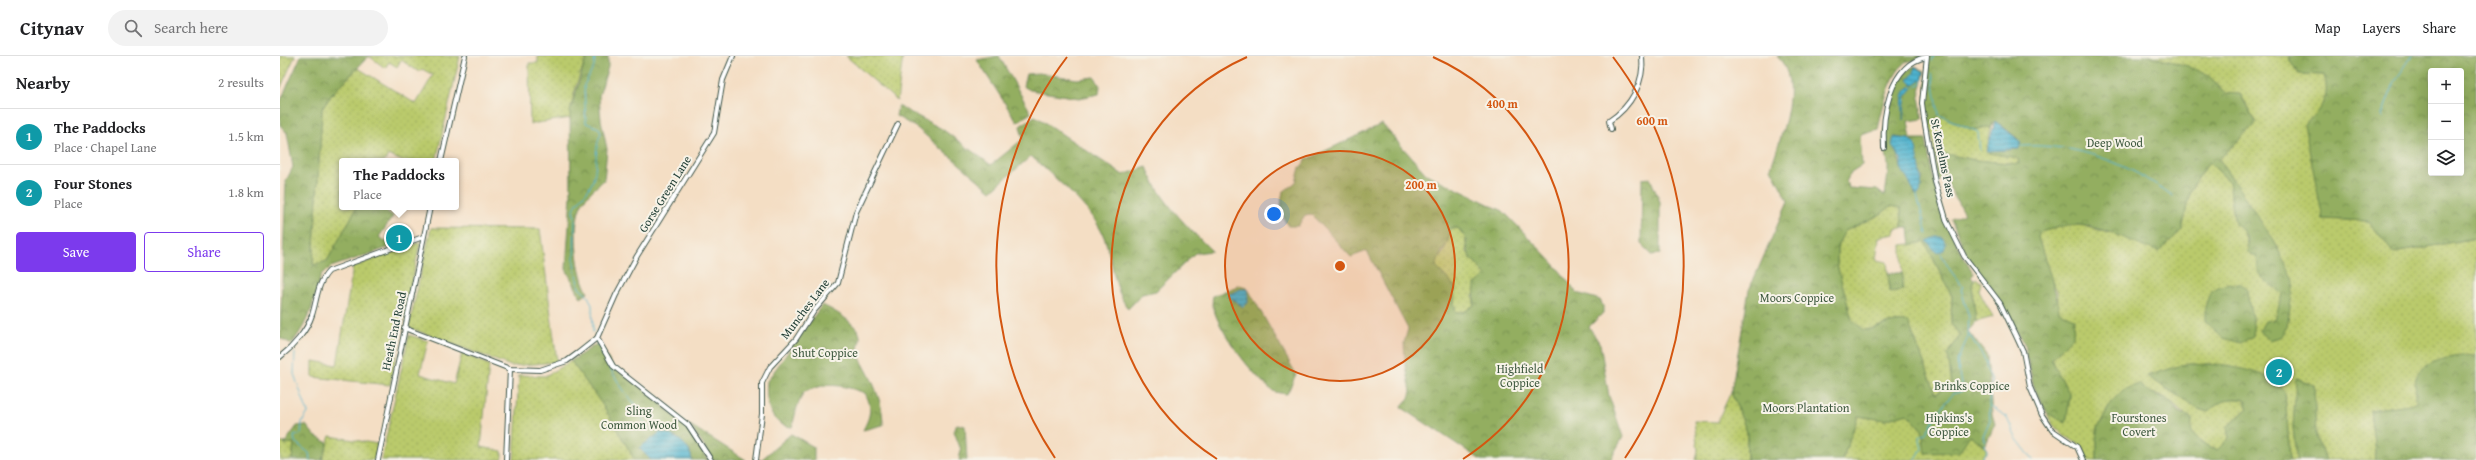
<!DOCTYPE html>
<meta charset="utf-8">
<style>
:root{--surface:#fff;--page:#f2f2f2;--text:#202124;--muted:#757577;--line:#e0e0e0;--accent:#7c3aed}
body{margin:0;font-family:"Gentium Book Plus",serif;background:var(--page);color:var(--text)}
.controls{position:absolute;right:12px;top:12px;display:grid;overflow:hidden;border-radius:4px;box-shadow:0 4px 16px #0002}
.controls button{width:36px;height:36px;display:grid;place-items:center;padding:0;border:0;border-bottom:1px solid var(--line);background:var(--surface);color:var(--text);font:20px sans-serif}
.you{position:absolute;left:994px;top:158px;width:14px;height:14px;margin:-10px;border:3px solid #fff;border-radius:50%;background:#1a73e8;box-shadow:0 0 0 6px #1a73e833}
.badge{display:grid;place-items:center;width:26px;height:26px;border-radius:50%;background:var(--accent);color:#fff;font-size:13px;font-weight:700}
.pin{position:absolute;translate:-50% -50%;border:2px solid #fff;box-shadow:0 1px 4px #0006}
.popup{position:absolute;left:59px;top:102px;width:120px;height:52px;box-sizing:border-box;display:grid;place-content:center;border-radius:4px;background:var(--surface);filter:drop-shadow(0 1px 3px #0005);font-size:13px;white-space:nowrap;color:var(--muted)}
.popup b{font-size:15px;color:var(--text)}
.popup::after{content:'';position:absolute;left:50%;top:100%;margin-left:-8px;border:8px solid transparent;border-top-color:var(--surface)}
.list{margin:0;padding:0;list-style:none}
h2{display:flex;justify-content:space-between;align-items:center;height:52px;margin:0;padding:0 16px;font-size:17px}
h2 small{font-size:13px;font-weight:400;color:var(--muted)}
.list li{display:grid;grid-template-columns:26px 1fr auto;gap:12px;align-items:center;box-sizing:border-box;height:56px;padding:0 16px;border-top:1px solid var(--line)}
.list b{display:block;font-size:15px;white-space:nowrap}
.list p{margin:0;font-size:13px;white-space:nowrap;color:var(--muted)}
.list em{font-size:13px;font-style:normal;color:var(--muted)}
.actions{display:flex;gap:8px;padding:12px 16px}
.actions a{flex:1;padding:9px 0;border:1px solid var(--accent);border-radius:4px;text-align:center;font-size:14px;color:var(--accent)}
.actions .main{background:var(--accent);color:#fff}
.icon{flex:none;width:22px;height:22px;fill:none;stroke:currentColor;stroke-width:2;stroke-linecap:round;stroke-linejoin:round}
.map{position:relative;flex:none;width:2196px;height:404px;overflow:hidden}
header{display:flex;align-items:center;gap:24px;box-sizing:border-box;height:56px;padding:0 20px;background:var(--surface);border-bottom:1px solid var(--line)}
header strong{font-size:19px}
nav{display:flex;gap:22px;margin-inline-start:auto;font-size:14px}
.search{width:280px;height:36px;background:var(--page);display:flex;align-items:center;gap:10px;box-sizing:border-box;padding:0 14px;border-radius:22px;color:var(--muted);font-size:15px}
main{display:flex}
aside{flex:1;background:var(--surface)}
.map>svg:first-child{display:block}
</style>
<header>
<strong>Citynav</strong>
<div class="search"><svg class="icon" aria-label="search" viewBox="0 0 24 24"><circle cx="10" cy="10" r="6"/><path d="M15 15l6 6"/></svg>Search here</div>
<nav><a>Map</a><a>Layers</a><a>Share</a></nav>
</header>
<main>
<aside>
<h2>Nearby<small>2 results</small></h2>
<ul class="list">
<li><span class="badge" style="background:#0f9aa8">1</span><div><b>The Paddocks</b><p>Place · Chapel Lane</p></div><em>1.5 km</em></li>
<li><span class="badge" style="background:#0f9aa8">2</span><div><b>Four Stones</b><p>Place</p></div><em>1.8 km</em></li>
</ul>
<div class="actions"><a class="main">Save</a><a>Share</a></div>
</aside>
<div class="map">
<svg width="2196" height="404" viewBox="0 0 2196 404">
<defs>
<pattern id="grass-dots" width="8" height="8" patternUnits="userSpaceOnUse"><rect width="8" height="8" fill="#baca6c"/><path d="M2 2h.1M6 6h.1" fill="none" stroke="#9fae5e" stroke-width="1.8" stroke-linecap="round"/></pattern>
<pattern id="forest-crowns" width="20" height="18" patternUnits="userSpaceOnUse"><rect width="20" height="18" fill="#93ae60"/><path d="M2 6a3 3 0 1 1 6 0M12 15a3 3 0 1 1 6 0" fill="none" stroke="#778f50"/></pattern>
<pattern id="water-rules" width="6" height="5" patternUnits="userSpaceOnUse"><rect width="6" height="5" fill="#50b3cf"/><path d="M0 2.5h6" fill="none" stroke="#4293a9"/></pattern>
</defs>
<rect width="100%" height="100%" fill="#f7f3e8"/>
<filter id="ink" filterUnits="userSpaceOnUse"><feTurbulence type="fractalNoise" baseFrequency=".025" numOctaves="2"/><feDisplacementMap in="SourceGraphic" scale="8" xChannelSelector="R" yChannelSelector="G"/><feConvolveMatrix kernelMatrix="1 2 1 2 8 2 1 2 1" color-interpolation-filters="sRGB"/></filter>
<filter id="wash" filterUnits="userSpaceOnUse"><feTurbulence type="fractalNoise" baseFrequency=".012" numOctaves="4" result="noise"/><feDisplacementMap in="SourceGraphic" scale="16" xChannelSelector="R" yChannelSelector="G"/><feGaussianBlur stdDeviation="0.9" result="paint"/><feColorMatrix in="noise" values="0 0 0 0 0 0 0 0 0 0 0 0 0 0 0 0 0 1.4 0 .05"/><feComposite in="paint" operator="in"/></filter>
<g filter="url(#wash)">
<rect width="100%" height="100%" fill="#f4dec4"/>
<g fill="url(#grass-dots)" stroke="#6c8450">
<path d="M0,0H15L0,33Z"/>
<path d="M89,0H180L156,105H122L108,99L105,105H62V151H77L47,205L33,210L42,53L52,38L78,12L136,48L153,19L142,13L139,16L121,4L117,11L109,6L105,12Z"/>
<path d="M258,0H307C300,19 290,42 291,62L250,68L249,7H258Z"/>
<path d="M566,0H623L617,45Z"/>
<path d="M1869,0H2010V5L2019,18L2044,19L2048,33L2039,56L2043,163L2089,165L2114,197L2196,182V299L2170,303L2136,322L2137,347L2090,354L2096,404H2045L2036,382L2034,329L2017,322L2013,372L2017,404H2010L2005,337L1932,308L1909,307L1868,320L1918,353L1928,356C1939,346 1949,340 1964,344L1968,352L1947,371L1949,382L1937,394L1921,386L1910,377L1912,363C1902,358 1897,351 1888,344C1872,330 1848,341 1831,346L1817,374V404H1805L1804,392C1790,382 1772,375 1767,357L1786,367L1790,339L1771,303L1793,281L1779,256L1777,235L1769,218L1758,181L1760,176L1785,170L1801,169L1843,181L1902,174L1910,134L1929,106L1949,125L1955,168C1964,172 1965,180 1967,189L1993,185L1939,103L1976,67L1961,39L1945,37L1929,20Z"/>
<path d="M1659,59L1693,74L1707,71L1711,72L1707,94L1709,97L1738,102L1739,108L1695,104L1666,98L1655,100L1650,69Z"/>
<path d="M1611,150L1621,152L1622,172L1615,173V178L1599,181L1596,204L1607,206L1610,236L1623,234L1622,189L1645,186L1672,240L1671,268L1680,279L1668,299L1672,329L1656,337L1628,266C1612,263 1599,273 1583,274L1572,264L1557,209V190L1565,175L1601,158Z"/>
<path d="M151,172L260,173L277,306L231,310L130,272L129,270Z"/>
<path d="M1170,172H1178L1185,181L1187,196L1206,220L1193,240L1194,249L1184,256H1176L1174,247L1175,231L1156,211L1157,204L1164,196Z"/>
<path d="M138,187H140L110,329L33,321V305L57,309L73,211Z"/>
<path d="M1696,222L1701,226L1699,235L1713,261L1696,266L1692,229Z"/>
<path d="M129,279L148,285L140,318L174,328L182,297L209,309L201,391L222,395V404H101Z"/>
<path d="M291,305L324,351L355,404H234L239,319L265,320Z"/>
<path d="M1451,336L1467,376V404H1416L1418,394L1414,365L1437,366Z"/>
<path d="M1627,357L1642,374C1660,376 1700,372 1707,395L1700,404H1562L1578,360L1605,364Z"/>
<path d="M50,380L98,388L94,404H42Z"/>
<path d="M0,387H14L12,404H0Z"/>
</g>
<g fill="url(#forest-crowns)" stroke="#59764a" fill-rule="evenodd">
<path d="M21,0H89L52,38L42,53L33,209L47,205L77,151H101L113,160L99,181L113,190L51,211L41,219L31,254L23,271L12,288L0,282L6,125L13,111L7,77L0,69V46Z"/>
<path d="M307,0H328V11L319,40L321,64L327,93L324,124C315,132 304,141 300,152C292,174 297,218 308,237L301,242L286,213L291,139L290,55Z"/>
<path d="M719,0L751,57L737,66L697,4Z"/>
<path d="M1497,0H1644C1637,4 1628,4 1622,10C1609,23 1601,56 1598,74L1580,79L1582,109L1571,116L1566,126L1569,132L1597,134L1605,140C1606,129 1610,114 1607,103C1605,96 1604,88 1604,80C1605,65 1618,12 1635,10L1645,15L1639,41L1643,63L1628,65L1631,83H1646C1655,138 1664,170 1694,218L1691,221L1694,224L1692,229L1696,266L1688,275L1707,300L1712,358L1715,368L1705,390L1690,379L1679,396L1645,397L1642,374L1627,357L1605,364L1578,360L1562,404H1467V376L1451,336L1469,234L1508,145L1491,112C1500,82 1524,26 1497,0ZM1614,81L1631,83L1635,87L1638,111L1643,123L1635,139L1632,127L1621,112ZM1611,150L1621,152L1622,172H1629L1631,189L1645,186L1672,240L1671,268L1680,279L1668,299L1672,329L1656,337L1628,266C1612,263 1599,273 1584,274L1572,264L1557,209V190L1565,175L1601,158Z"/>
<path d="M1649,0H1869L1908,10L1929,20L1945,37L1960,38L1976,67L1939,103L1994,185L2014,225L2007,271L2000,281L1990,284L1979,276L1985,265L1995,264L2002,238L1982,221L1978,213L1977,199H1972L1967,195C1970,187 1964,172 1955,168L1949,125L1929,106L1910,134L1902,174L1878,196C1859,188 1819,170 1800,169C1786,168 1773,173 1760,176L1758,181C1765,206 1776,230 1779,256L1794,262L1793,281L1771,303L1790,339L1786,367L1767,357L1754,333L1745,289L1716,238L1689,204L1671,163L1684,158L1665,123L1657,124L1655,100L1666,98L1695,104L1739,108L1738,102L1709,97L1707,95L1739,93L1737,82L1720,68L1713,66L1711,72L1707,71L1693,74L1659,59L1650,69L1645,47Z"/>
<path d="M2010,0H2196V182L2113,197L2089,165L2043,163L2024,69C2041,54 2051,41 2044,19L2019,18L2010,5ZM2151,15H2181V117H2151Z"/>
<path d="M759,17L797,23L815,21L820,30L819,38L799,42L750,34L743,30L746,18Z"/>
<path d="M618,50L662,73L711,109L743,83L740,70L755,60L843,119L867,111C880,145 907,170 932,195L915,197L876,235L862,238L848,253C833,232 833,204 824,181C813,152 773,121 751,100L711,135L637,72L616,60Z"/>
<path d="M1102,68L1146,118L1223,155L1276,210L1297,237L1320,244L1323,250V257L1309,271L1320,288L1329,340L1343,381L1330,404H1201L1121,351L1129,342L1131,335L1125,306L1124,287L1128,273L1087,195L1071,201L1031,158L1025,159L1018,170H1008C1001,160 1000,147 1003,136L1016,126L1020,112L1026,104ZM1170,172H1178L1185,181L1190,203L1195,206L1206,220L1195,228L1194,249L1184,256H1176L1174,247L1175,231L1156,211C1158,196 1170,191 1170,172Z"/>
<path d="M1370,122L1380,146V197L1372,199L1361,188L1362,123Z"/>
<path d="M1608,217H1622L1623,234L1610,236Z"/>
<path d="M1952,228H1961L1967,233C1968,249 1975,265 1973,280L1961,287L1943,282L1925,266V251L1930,236L1940,230Z"/>
<path d="M960,229L968,233L1016,318L1007,338C1002,337 995,337 992,334C974,322 926,260 933,240Z"/>
<path d="M542,249C552,253 580,269 580,281C580,286 578,292 577,297C590,319 603,343 603,369L583,374C590,361 593,351 585,337C563,329 545,325 523,337L517,351L512,371C489,369 485,345 487,325Z"/>
<path d="M318,287L333,311L366,335L406,371L428,404H412L410,395L396,380L368,400L371,404H355L324,351L291,305Z"/>
<path d="M2196,299V404H2096L2090,354L2136,347C2137,340 2134,328 2136,322C2144,302 2178,300 2196,299Z"/>
<path d="M1909,307C1935,308 1993,312 2005,337L2010,404H1817V374L1831,346L1843,334L1859,328L1868,336L1887,343L1899,356L1912,364L1911,377L1921,386L1937,394L1949,382L1947,371L1968,352L1964,344C1949,340 1939,346 1928,356L1918,353L1867,320Z"/>
<path d="M2016,322L2034,329L2036,382L2045,404H2017L2013,372Z"/>
<path d="M677,368L685,370L687,404H679L681,394L674,375Z"/>
<path d="M26,369L35,380L48,387L42,404H12L14,387L4,388L17,370Z"/>
<path d="M410,369L466,404H433Z"/>
<path d="M511,378L534,391V404H481Z"/>
</g>
<g fill="url(#water-rules)" stroke="#387882">
<path d="M1635,10L1644,16L1642,23L1633,29L1628,24L1634,17Z"/>
<path d="M1631,30L1633,32L1626,40L1623,64C1624,52 1618,37 1631,30Z"/>
<path d="M1715,65L1741,86L1739,93L1707,95Z"/>
<path d="M1614,81L1628,83L1635,87C1637,99 1647,134 1637,140L1621,112V103L1612,89Z"/>
<path d="M1656,181H1662L1666,188L1664,194L1657,197L1647,185Z"/>
<path d="M961,233H968V247L963,251L947,239Z"/>
<path d="M381,376C396,380 409,387 412,404H371L359,392Z"/>
</g>
<g fill="none" stroke-linecap="round" stroke-linejoin="round">
<g stroke="#50b3cf" stroke-width="1">
<path d="M1652,5L1654,0"/>
<path d="M1652,17L1659,59L1698,76L1700,94"/>
<path d="M1633,32L1641,28L1643,22"/>
<path d="M2103,62L2102,59L2115,25L2132,0"/>
<path d="M1741,90C1797,87 1848,107 1893,140"/>
<path d="M1637,140L1647,178"/>
<path d="M313,276L312,249L308,240L299,232L294,208L295,160L293,157C294,147 307,138 311,129C319,113 313,93 321,77L319,72L306,67L304,29L314,11L315,0"/>
<path d="M1689,278L1707,307L1706,312L1712,325L1709,347L1710,364L1703,380L1707,395L1700,404"/>
<path d="M316,286C328,308 338,330 355,348C362,355 361,366 371,374"/>
<path d="M15,297L14,318L28,357L22,366L21,378L14,380L15,386L29,397L30,404"/>
<path d="M1711,351L1726,360L1736,382L1753,404"/>
<path d="M1635,404L1642,393L1639,380L1645,378L1672,338L1682,335L1677,305L1688,281L1689,261L1681,233L1683,231L1670,214L1660,196"/>
</g>
</g>
</g>
<g filter="url(#ink)">
<g fill="none" stroke-linecap="round" stroke-linejoin="round">
<defs>
<g id="minor">
<path d="M1647,0L1642,47L1644,63L1655,126L1667,166L1684,200L1720,247L1736,280L1743,295L1750,331L1762,359L1772,374L1797,391L1803,404"/>
<path d="M1331,73L1329,65C1351,51 1365,26 1362,0"/>
<path d="M1604,92C1602,60 1609,9 1646,1"/>
<path d="M161,105L185,0"/>
<path d="M124,272L230,313L260,314L287,305L298,297L317,282L336,239L357,200L434,77L443,24L453,0"/>
<path d="M317,282L333,310L408,369L431,404"/>
<path d="M0,301C13,291 27,275 32,259C37,244 37,227 49,215L143,181"/>
<path d="M98,404L150,151"/>
<path d="M226,404L230,313"/>
<path d="M476,404L482,358V327L490,311L516,283L534,255L558,227L576,156L618,68"/>
</g>
</defs>
<use href="#minor" stroke="#3f554a" stroke-width="6"/>
<use href="#minor" stroke="#fff" stroke-width="4"/>
</g>
</g>
<circle cx="1060" cy="210" r="115" fill="#d45610" fill-opacity=".12"/>
<g fill="none" stroke="#d45610" stroke-width="2">
<circle cx="1060" cy="210" r="115"/>
<path d="M937 403A229 229 0 0 1 967 1M1153 1A229 229 0 0 1 1183 403"/>
<path d="M775 402A344 344 0 0 1 787 1M1333 1A344 344 0 0 1 1345 402"/>
</g>
<g text-anchor="middle" stroke-width="4" stroke-linejoin="round" paint-order="stroke">
<g font-size="12" fill="#3e593f" stroke="#f7f3e8">
<text x="1835" y="91">Deep Wood</text>
<text x="1517" y="246">Moors Coppice</text>
<text x="545" y="301">Shut Coppice</text>
<text x="1240" y="317">Highfield<tspan x="1240" dy="14">Coppice</tspan></text>
<text x="1692" y="334">Brinks Coppice</text>
<text x="1526" y="356">Moors Plantation</text>
<text x="359" y="359">Sling<tspan x="359" dy="14">Common Wood</tspan></text>
<text x="1669" y="366">Hipkins's<tspan x="1669" dy="14">Coppice</tspan></text>
<text x="1859" y="366">Fourstones<tspan x="1859" dy="14">Covert</tspan></text>
</g>
<g font-size="12" fill="#1f3d34" stroke="#f7f3e8">
<text transform="translate(1663 102) rotate(78)" y="4">St Kenelms Pass</text>
<text transform="translate(385 138) rotate(-58)" y="4">Gorse Green Lane</text>
<text transform="translate(525 253) rotate(-53)" y="4">Munches Lane</text>
<text transform="translate(114 275) rotate(-78)" y="4">Heath End Road</text>
</g>
</g>
<circle cx="1060" cy="210" r="6" fill="#d45610" stroke="#f7f3e8" stroke-width="2"/>
<g font-size="12" text-anchor="middle" font-weight="bold" fill="#d45610" stroke="#f7f3e8" stroke-width="4" stroke-linejoin="round" paint-order="stroke">
<text x="1222" y="52">400 m</text>
<text x="1372" y="69">600 m</text>
<text x="1141" y="133">200 m</text>
</g>
</svg>
<div class="controls">
<button>+</button>
<button>−</button>
<button><svg class="icon" aria-label="layers" viewBox="0 0 24 24"><path d="M12 4l9 5-9 5-9-5zM3 14l9 5 9-5"/></svg></button>
</div>
<div class="you"></div>
<div class="pin badge" style="left:119px;top:182px;background:#0f9aa8">1</div>
<div class="popup"><b>The Paddocks</b>Place</div>
<div class="pin badge" style="left:1999px;top:316px;background:#0f9aa8">2</div>
</div>
</main>
